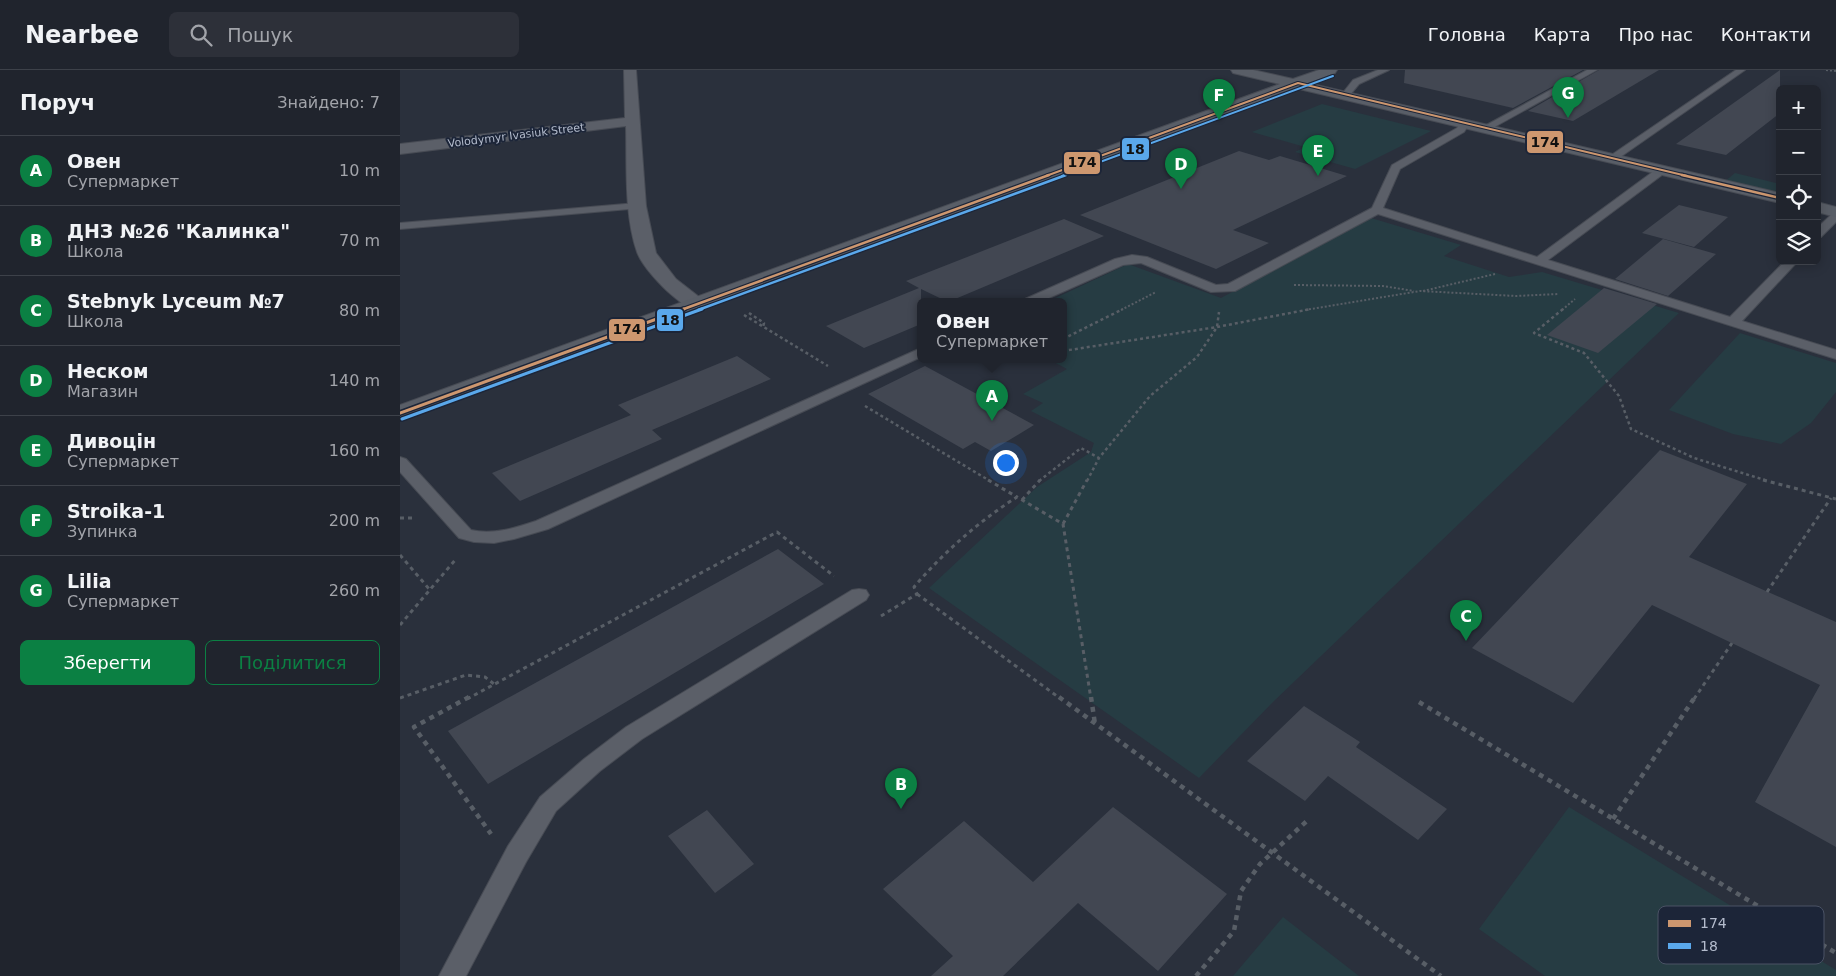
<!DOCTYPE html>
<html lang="uk">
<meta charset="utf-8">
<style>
:root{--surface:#20242d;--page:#2d3039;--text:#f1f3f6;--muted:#a2a4aa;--line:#3d4149;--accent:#0b8043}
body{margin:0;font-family:"DejaVu Sans",sans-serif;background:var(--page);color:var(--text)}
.controls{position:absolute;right:15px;top:15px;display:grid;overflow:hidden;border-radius:8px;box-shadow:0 2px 12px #0003}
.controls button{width:45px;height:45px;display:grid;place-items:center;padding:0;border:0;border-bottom:1px solid var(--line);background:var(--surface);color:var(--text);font:25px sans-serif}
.you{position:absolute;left:605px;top:392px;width:18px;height:18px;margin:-12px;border:4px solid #fff;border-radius:50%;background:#1a73e8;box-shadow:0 0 0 8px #1a73e833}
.badge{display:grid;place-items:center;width:32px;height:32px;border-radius:50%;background:var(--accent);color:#fff;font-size:16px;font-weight:700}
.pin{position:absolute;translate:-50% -41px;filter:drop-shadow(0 1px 2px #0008)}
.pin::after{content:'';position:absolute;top:26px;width:18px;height:15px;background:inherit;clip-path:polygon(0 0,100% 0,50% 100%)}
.popup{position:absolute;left:517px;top:228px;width:150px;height:65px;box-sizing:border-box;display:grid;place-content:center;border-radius:8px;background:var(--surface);filter:drop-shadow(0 1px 4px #0005);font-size:16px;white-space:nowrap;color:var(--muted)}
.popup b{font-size:19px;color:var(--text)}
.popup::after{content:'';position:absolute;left:50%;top:100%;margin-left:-10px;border:10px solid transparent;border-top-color:var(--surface)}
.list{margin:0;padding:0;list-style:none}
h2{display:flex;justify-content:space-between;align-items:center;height:65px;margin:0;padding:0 20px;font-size:21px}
h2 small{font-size:16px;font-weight:400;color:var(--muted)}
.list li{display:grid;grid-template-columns:32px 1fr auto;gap:15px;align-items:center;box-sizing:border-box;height:70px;padding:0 20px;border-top:1px solid var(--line)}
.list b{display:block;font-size:19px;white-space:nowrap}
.list p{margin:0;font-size:16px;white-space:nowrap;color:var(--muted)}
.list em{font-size:16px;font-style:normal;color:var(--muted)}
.actions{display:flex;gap:10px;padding:15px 20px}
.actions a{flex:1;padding:11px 0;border:1px solid var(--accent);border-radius:8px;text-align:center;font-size:18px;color:var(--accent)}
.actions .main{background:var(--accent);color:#fff}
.icon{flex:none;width:28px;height:28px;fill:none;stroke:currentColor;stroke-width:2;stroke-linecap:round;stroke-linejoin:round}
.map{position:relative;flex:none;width:1436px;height:906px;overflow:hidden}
header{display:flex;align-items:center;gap:30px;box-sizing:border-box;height:70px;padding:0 25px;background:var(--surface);border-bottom:1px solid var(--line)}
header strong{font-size:24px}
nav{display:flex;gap:28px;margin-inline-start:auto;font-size:18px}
.search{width:350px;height:45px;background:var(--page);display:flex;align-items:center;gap:12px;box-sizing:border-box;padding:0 18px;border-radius:8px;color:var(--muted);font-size:19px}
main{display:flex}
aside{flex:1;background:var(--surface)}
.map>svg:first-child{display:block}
</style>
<header>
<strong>Nearbee</strong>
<div class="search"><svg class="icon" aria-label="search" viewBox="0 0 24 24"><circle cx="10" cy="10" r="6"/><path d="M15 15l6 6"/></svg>Пошук</div>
<nav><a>Головна</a><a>Карта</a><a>Про нас</a><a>Контакти</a></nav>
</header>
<main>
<aside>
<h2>Поруч<small>Знайдено: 7</small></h2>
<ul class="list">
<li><span class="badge">A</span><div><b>Овен</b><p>Супермаркет</p></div><em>10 m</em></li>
<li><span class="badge">B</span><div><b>ДНЗ №26 &quot;Калинка&quot;</b><p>Школа</p></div><em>70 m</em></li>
<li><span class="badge">C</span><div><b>Stebnyk Lyceum №7</b><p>Школа</p></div><em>80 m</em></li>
<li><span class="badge">D</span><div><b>Неском</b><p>Магазин</p></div><em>140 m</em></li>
<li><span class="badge">E</span><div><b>Дивоцін</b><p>Супермаркет</p></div><em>160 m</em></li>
<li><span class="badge">F</span><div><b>Stroika-1</b><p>Зупинка</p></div><em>200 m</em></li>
<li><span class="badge">G</span><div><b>Lilia</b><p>Супермаркет</p></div><em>260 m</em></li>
</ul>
<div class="actions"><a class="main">Зберегти</a><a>Поділитися</a></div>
</aside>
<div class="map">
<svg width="1436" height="906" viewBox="0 0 1436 906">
<rect width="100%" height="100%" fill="#2a303c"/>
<g fill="#263c43">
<path d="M922,34L1031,61L955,99L895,82L905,77L852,62Z"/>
<path d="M1335,103L1380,114V125L1324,112Z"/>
<path d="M971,148L1061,175L1044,186L1109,207L1142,202L1279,243L874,631L799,708L529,518L637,417L691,382L694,373L631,341L643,333L623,324L667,299L650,290H663V232H647L728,194L821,228Z"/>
<path d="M1340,263L1436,293V322L1411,353L1381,374L1333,364L1269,340Z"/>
<path d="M1169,737L1436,900V906H1145L1079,859Z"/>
<path d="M883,847L959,906H833Z"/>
</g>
<g fill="#424752">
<path d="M1005,0H1183L1113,38L1004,13Z"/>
<path d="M1199,0H1259L1173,51L1128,41Z"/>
<path d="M1380,0V43L1326,85L1276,74Z"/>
<path d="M839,81L869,90L880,86L947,106L833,160L869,173L816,199L680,145Z"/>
<path d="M1279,135L1328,147L1294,177L1242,163Z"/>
<path d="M664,149L704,166L548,232L521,219V254L464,278L426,256L519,218L506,211Z"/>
<path d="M1263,169L1316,184L1268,226L1215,209Z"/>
<path d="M1204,218L1257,234L1198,283L1147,265Z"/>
<path d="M337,286L371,309L252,360L262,369L120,431L92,403L231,345L218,335Z"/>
<path d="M525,296L634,355L591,381L575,372L563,379L468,324Z"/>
<path d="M1260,380L1347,414L1289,487L1436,552V777L1355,732L1420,615L1252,535L1173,633L1072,578Z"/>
<path d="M378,479L424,514L88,714L48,661Z"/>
<path d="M904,636L960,672L956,677L1047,739L1018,770L928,706L905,731L847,691Z"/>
<path d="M713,737L827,824L758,901L678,833L603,906H531L553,886L483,819L564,751L633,812Z"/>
<path d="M307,740L354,794L315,823L268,766Z"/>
</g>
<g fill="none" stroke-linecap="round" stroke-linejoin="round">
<defs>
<g id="lane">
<path d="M978,0H989L959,14L949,26H943L942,24L953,10Z"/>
<path d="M1187,0H1197L1089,60H1083L1081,58Z"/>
<path d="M1336,0H1345L1216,90H1210V86Z"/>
<path d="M1065,50L1070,53L1064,62L1000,99L983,138L1137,187L1258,98H1266V102L1148,190L1330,247L1385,191H1398L1342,251L1436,280V289L978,144L835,221L811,222L741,193L723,195L640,232H624L625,229L715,189L732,185L747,187L816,215L828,214L972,138L992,95L1057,58L1062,51Z"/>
<path d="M237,133L241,134L242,136L241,138L0,159V153Z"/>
<path d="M1436,143V152L1421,167L1417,168V158L1432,144Z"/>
<path d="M521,278V287L148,459L114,469L94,473L74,472L59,468L0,402V387L6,389L71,460C93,465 115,458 136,451Z"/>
<path d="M459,519L466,520L469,525L466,530L242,669L200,701L156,741L126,792L66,906H39L108,776L140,727L184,689L226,657L452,520Z"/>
</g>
<path id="street" d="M224,0H236L246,136L256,183L276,209L303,230L306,234L303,238C290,242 283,234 273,226C262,217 242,196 237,182C224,144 227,96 226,56L0,84V74L225,48Z"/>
<g id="secondary">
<path d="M831,0H853L893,9L919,0H937L935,3L908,13L1380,123V133L895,18L0,350V335L880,14L833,3Z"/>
<path d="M1417,132L1436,137V147L1417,142Z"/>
</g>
</defs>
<use href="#lane" stroke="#474b54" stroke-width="2"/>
<use href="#street" stroke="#474b54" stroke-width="2"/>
<use href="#secondary" stroke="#474b54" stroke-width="2"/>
<g stroke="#585e66" stroke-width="2" stroke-dasharray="2 2" stroke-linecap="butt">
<path d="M1426,0L1436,1"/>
<path d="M894,215L983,216L1014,221"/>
<path d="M1023,221L1095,204"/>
<path d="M721,240L756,222"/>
<path d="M905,240L1020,221L1116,226L1158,224"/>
<path d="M1162,240L1175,229"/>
</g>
<g stroke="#585e66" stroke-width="2.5" stroke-dasharray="3 3" stroke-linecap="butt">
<path d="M1163,239L1134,263L1184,283L1219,326L1231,359L1294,388L1368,411"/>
<path d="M349,243L364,253L363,257"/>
<path d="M344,245L428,296"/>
<path d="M663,269L723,239"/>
<path d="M663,281L817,257L911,239"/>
<path d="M465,336L590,411"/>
<path d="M639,411L681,378L699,388"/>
<path d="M687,411L699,388L750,326L797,287L817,257L819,242"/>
</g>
<g stroke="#585e66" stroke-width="3" stroke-dasharray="4 4" stroke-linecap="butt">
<path d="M588,410L617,427"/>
<path d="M1363,410L1436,429"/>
<path d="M622,430L640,410"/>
<path d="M0,448H12"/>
<path d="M663,454L687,410"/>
<path d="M0,485L30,520"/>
<path d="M1367,522L1431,428"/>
<path d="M517,524L661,629"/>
<path d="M481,546L517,524L514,517C544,482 578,452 617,427L663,454L691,629"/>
<path d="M0,555L56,489"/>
<path d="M0,628L66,605L85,607L94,614"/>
<path d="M67,629L377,462L434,506"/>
<path d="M1294,629L1332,573"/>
</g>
<g stroke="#585e66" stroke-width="4.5" stroke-dasharray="5 5" stroke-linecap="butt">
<path d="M69,627L14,657L91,764"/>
<path d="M659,627L1041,906"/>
<path d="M691,627L695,654"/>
<path d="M1019,632L1436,883"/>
<path d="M1213,749L1295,627"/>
<path d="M796,906L834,861L841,821L860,794L909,749"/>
</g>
<use href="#lane" fill="#5b5f68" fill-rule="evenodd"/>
<use href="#street" fill="#5b5f68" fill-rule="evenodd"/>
<use href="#secondary" fill="#595e67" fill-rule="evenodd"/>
<defs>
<path id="bus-1-far2" d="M646,106L898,13L1287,106"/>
<g id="bus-1-far1">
<path d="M1282,105L1380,128"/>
<path d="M281,240L649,105"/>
</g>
<path id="bus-1" d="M0,343L284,239"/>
<path id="bus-2-far2" d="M662,106L933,6"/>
<path id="bus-2-far1" d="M298,240L666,105"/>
<path id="bus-2" d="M2,349L302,239"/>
</defs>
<use href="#bus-1-far2" stroke="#1c2538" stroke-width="4"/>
<use href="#bus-1-far1" stroke="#1c2538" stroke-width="5"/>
<use href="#bus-1" stroke="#1c2538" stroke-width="6"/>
<use href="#bus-2-far2" stroke="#1c2538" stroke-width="4"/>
<use href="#bus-2-far1" stroke="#1c2538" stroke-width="5"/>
<use href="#bus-2" stroke="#1c2538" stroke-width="6"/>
<use href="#bus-1-far2" stroke="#cd976f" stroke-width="2"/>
<use href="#bus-1-far1" stroke="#cd976f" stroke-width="2.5"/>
<use href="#bus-1" stroke="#cd976f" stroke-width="3"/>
<use href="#bus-2-far2" stroke="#5aa8eb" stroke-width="2"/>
<use href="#bus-2-far1" stroke="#5aa8eb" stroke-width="2.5"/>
<use href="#bus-2" stroke="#5aa8eb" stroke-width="3"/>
</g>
<g text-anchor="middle" stroke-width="4" stroke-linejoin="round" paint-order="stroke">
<g font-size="11" fill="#b4bccd" stroke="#1c2538">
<text transform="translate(116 65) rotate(-7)" y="4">Volodymyr Ivasiuk Street</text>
</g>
</g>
<rect x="1258" y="836" width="166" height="58" rx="8" fill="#1c2538" stroke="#4a5265" stroke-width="1"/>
<rect x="1268" y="850" width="23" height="7" fill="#cd976f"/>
<rect x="1268" y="873" width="23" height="6" fill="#5aa8eb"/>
<g font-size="14" fill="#b4bccd">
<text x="1300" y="858">174</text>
<text x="1300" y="881">18</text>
</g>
<g stroke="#1c2538" stroke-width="2">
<rect x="1126" y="60" width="38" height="24" rx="5" fill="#cd976f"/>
<rect x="721" y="67" width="29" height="24" rx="5" fill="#5aa8eb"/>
<rect x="663" y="81" width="38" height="24" rx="5" fill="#cd976f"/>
<rect x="256" y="238" width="28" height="24" rx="5" fill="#5aa8eb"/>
<rect x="208" y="248" width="38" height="24" rx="5" fill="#cd976f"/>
</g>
<g font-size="14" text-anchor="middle" font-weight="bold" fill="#111">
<text x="1145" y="77">174</text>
<text x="735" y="84">18</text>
<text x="682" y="97">174</text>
<text x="270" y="255">18</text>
<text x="227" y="264">174</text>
</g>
</svg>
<div class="controls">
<button>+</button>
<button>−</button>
<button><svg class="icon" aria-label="locate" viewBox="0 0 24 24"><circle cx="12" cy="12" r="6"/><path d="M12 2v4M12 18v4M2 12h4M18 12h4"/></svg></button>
<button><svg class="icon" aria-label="layers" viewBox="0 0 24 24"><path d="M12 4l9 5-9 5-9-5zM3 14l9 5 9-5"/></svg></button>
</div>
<div class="you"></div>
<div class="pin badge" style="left:592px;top:351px">A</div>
<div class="popup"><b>Овен</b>Супермаркет</div>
<div class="pin badge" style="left:501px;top:739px">B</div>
<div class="pin badge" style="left:1066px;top:571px">C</div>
<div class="pin badge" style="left:781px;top:119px">D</div>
<div class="pin badge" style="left:918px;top:106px">E</div>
<div class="pin badge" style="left:819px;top:50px">F</div>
<div class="pin badge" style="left:1168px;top:48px">G</div>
</div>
</main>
